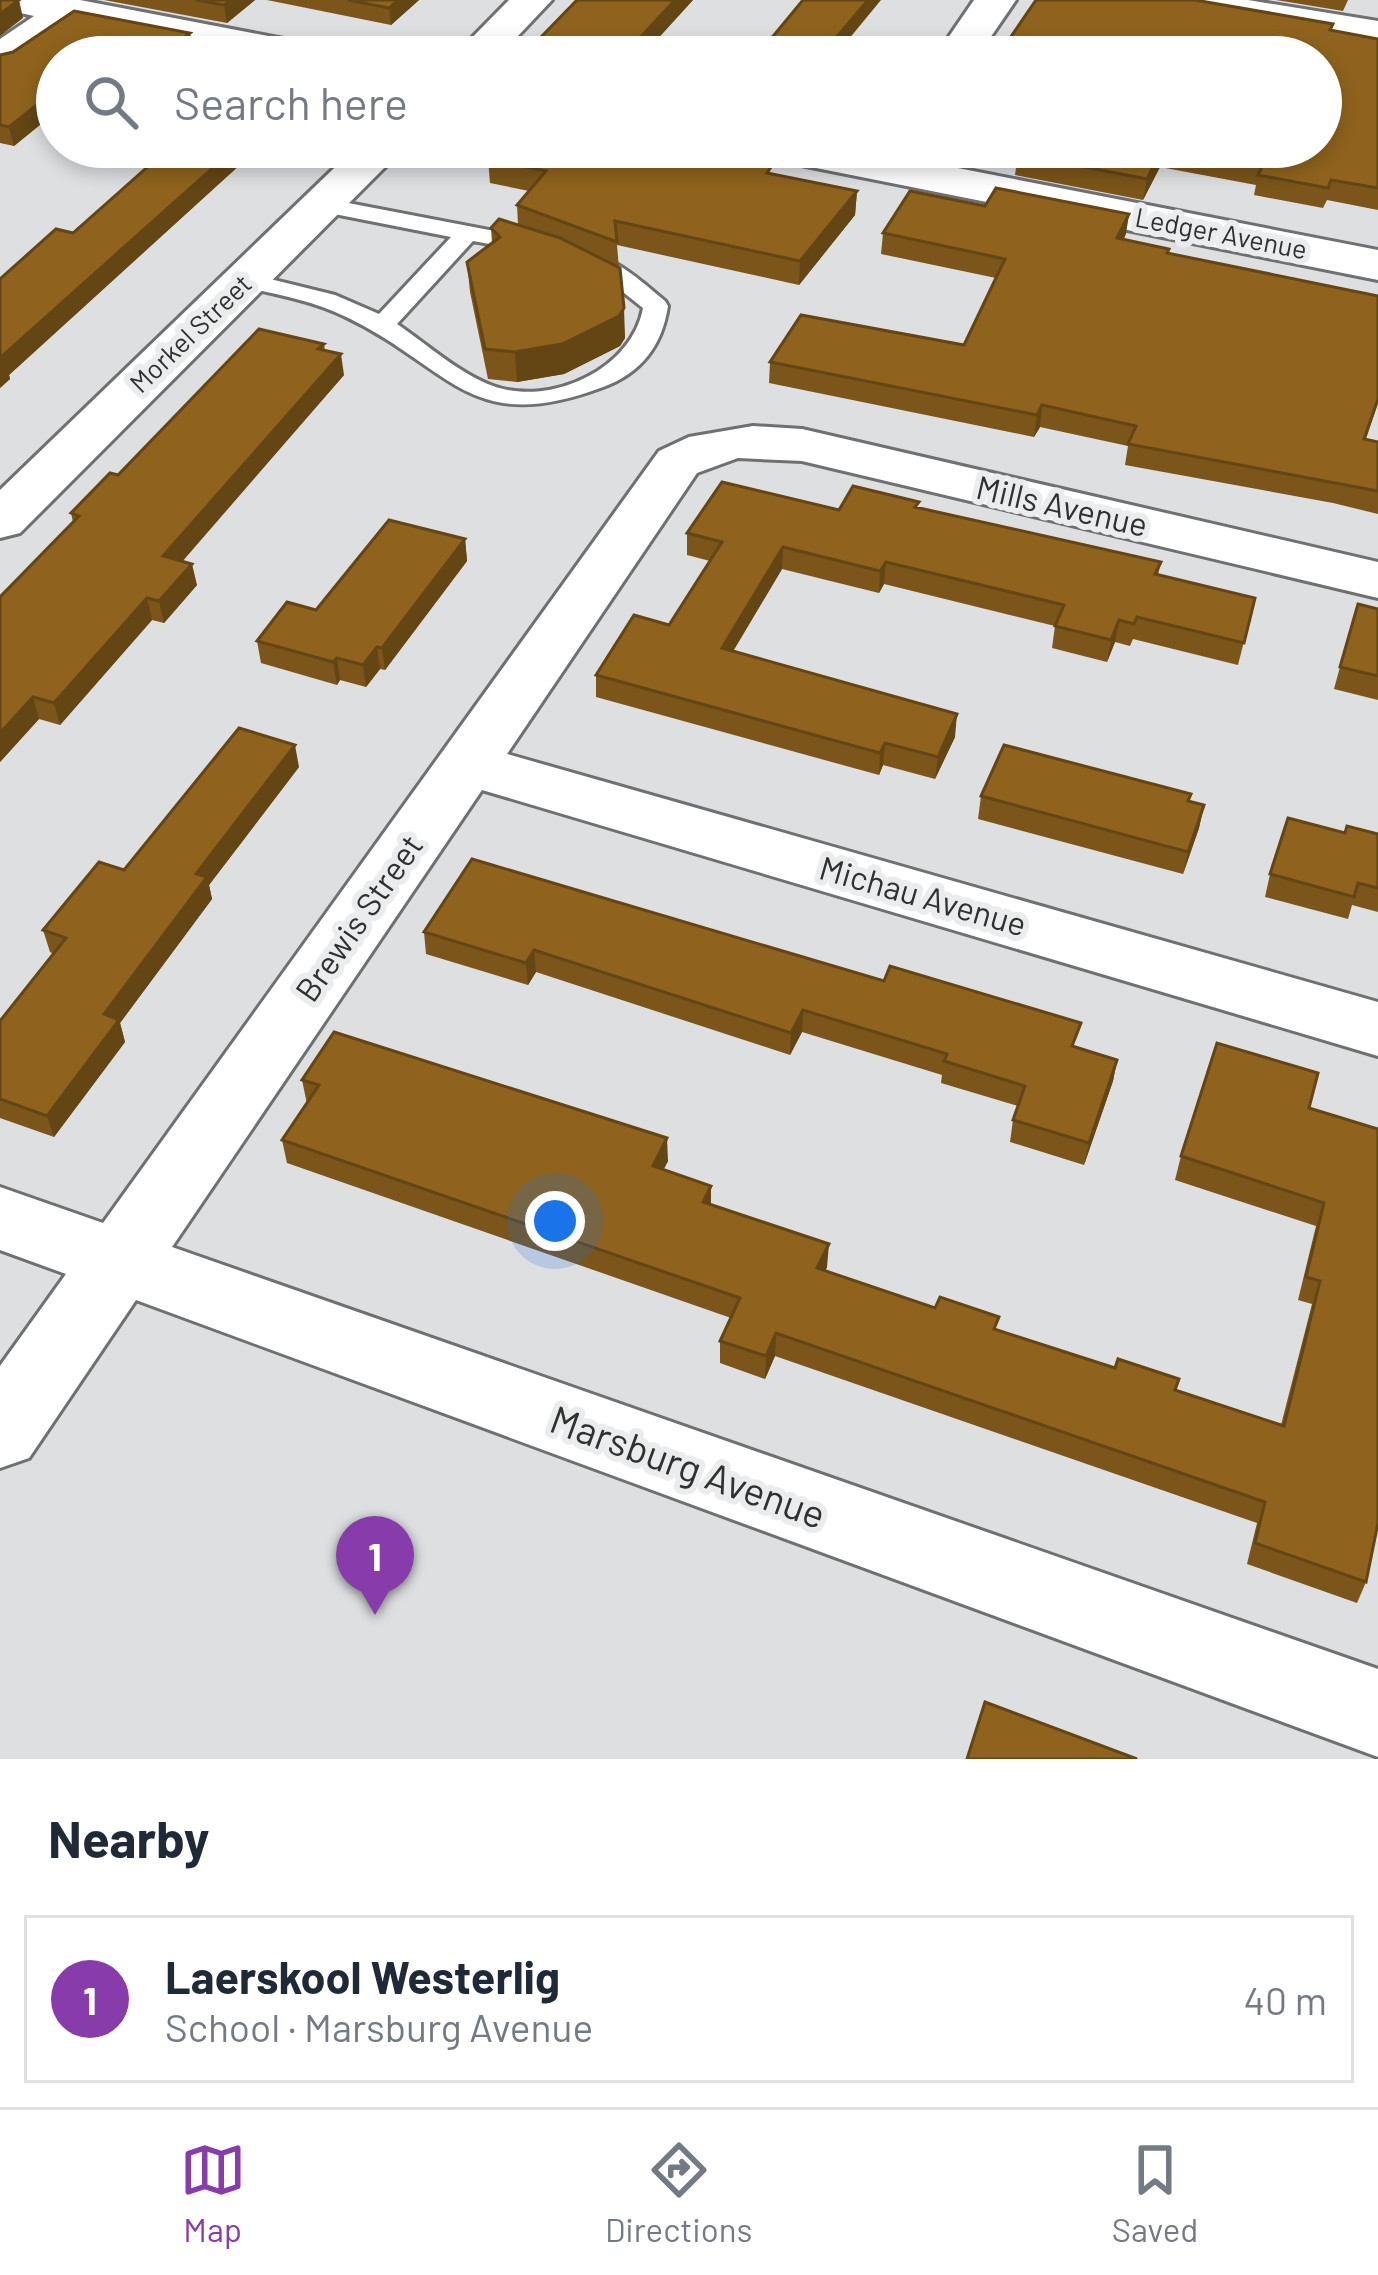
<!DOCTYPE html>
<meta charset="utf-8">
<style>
:root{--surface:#fff;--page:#f2f2f3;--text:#1f2937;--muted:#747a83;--line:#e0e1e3;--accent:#883bab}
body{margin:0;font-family:Barlow,sans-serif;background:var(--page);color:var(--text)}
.you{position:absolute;left:555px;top:1221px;width:42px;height:42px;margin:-30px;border:9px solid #fff;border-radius:50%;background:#1a73e8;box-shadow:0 0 0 18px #1a73e833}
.badge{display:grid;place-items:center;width:78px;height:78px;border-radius:50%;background:var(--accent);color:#fff;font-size:39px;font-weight:700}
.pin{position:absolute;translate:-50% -99px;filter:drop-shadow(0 3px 6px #0008)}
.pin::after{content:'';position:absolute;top:63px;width:42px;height:36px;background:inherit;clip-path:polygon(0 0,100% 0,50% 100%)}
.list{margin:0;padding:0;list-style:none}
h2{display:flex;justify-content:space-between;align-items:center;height:156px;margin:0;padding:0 48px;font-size:51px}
h2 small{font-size:39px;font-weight:400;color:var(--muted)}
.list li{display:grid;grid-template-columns:78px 1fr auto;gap:36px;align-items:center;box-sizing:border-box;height:168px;margin:0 24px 24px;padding:0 24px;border:3px solid var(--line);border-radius:0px}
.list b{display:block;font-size:45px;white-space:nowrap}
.list p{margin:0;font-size:39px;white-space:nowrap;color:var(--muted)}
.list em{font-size:39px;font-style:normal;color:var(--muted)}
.icon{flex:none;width:66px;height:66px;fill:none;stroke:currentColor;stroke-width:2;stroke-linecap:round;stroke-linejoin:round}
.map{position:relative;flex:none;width:1378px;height:1759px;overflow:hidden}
.search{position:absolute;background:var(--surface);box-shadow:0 6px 18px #0003;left:36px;right:36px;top:36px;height:132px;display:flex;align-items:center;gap:30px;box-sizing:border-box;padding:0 42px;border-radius:66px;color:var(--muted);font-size:45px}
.sheet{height:348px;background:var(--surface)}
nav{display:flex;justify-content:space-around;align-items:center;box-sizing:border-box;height:168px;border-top:3px solid var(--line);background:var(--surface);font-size:33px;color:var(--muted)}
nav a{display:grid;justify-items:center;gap:6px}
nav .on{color:var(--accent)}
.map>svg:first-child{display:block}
</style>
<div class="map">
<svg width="1378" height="1759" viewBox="0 0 1378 1759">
<rect width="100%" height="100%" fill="#dedfe0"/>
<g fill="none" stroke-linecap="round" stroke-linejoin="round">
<defs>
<path id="lane" d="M322,198L541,240V250L533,252L473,241L397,324C428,345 458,373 493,386C551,407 632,369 643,308L599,273L573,265V255C609,249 639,280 665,301L668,306C662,346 641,373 603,387C468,438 451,366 344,316C311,300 273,294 237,285L234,280L246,273L335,295L379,314L451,237L314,210L310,205Z"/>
<g id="street">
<path d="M0,0H80L310,44L325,48L331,57H245L77,24L15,67L0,71V39L34,16L2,9Z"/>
<path d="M509,0H552L498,57H453Z"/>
<path d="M974,0H1016L977,57H935Z"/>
<path d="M1152,0H1248L1378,21V47L1173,12L1159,9Z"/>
<path d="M356,147H405L20,533L0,538V490Z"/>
<path d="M758,147H850L1378,250V280L781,161L765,157Z"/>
<path d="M753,426L802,429L1378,562V598L802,461L738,458L697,473L507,754L1378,1002V1056L482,790L172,1247L1378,1669V1757L136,1300L29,1458L0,1468V1366L66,1274L0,1250V1187L103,1223L659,451L689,437Z"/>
</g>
</defs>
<use href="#lane" stroke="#6f7071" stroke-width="6"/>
<use href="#street" stroke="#6f7071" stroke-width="6"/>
<use href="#lane" fill="#fff" fill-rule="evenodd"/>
<use href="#street" fill="#fff" fill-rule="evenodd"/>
</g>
<g fill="#7b5519">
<path d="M104,0H255L227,23Z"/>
<path d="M267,0H419L391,25Z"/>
<path d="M577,0H693L641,57H542L541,37Z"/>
<path d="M1276,0H1348L1343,11Z"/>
<path d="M1331,31L1378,39V210L1327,200L1323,208L1254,195L1256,185L1160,167L1143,200L1015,175L1018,154Z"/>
<path d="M190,33L193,51L57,57V111L14,146L0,143V55Z"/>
<path d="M170,147H288L266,167L243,162L9,375L10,379L0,388L73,233Z"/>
<path d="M499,147H732V153L775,175L857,191L855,215L799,285L617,245L625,338L620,346L564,374L517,382L488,379L470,292L467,262L492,243L491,228L518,225L517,205L529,191L490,183L488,159Z"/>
<path d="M985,206L1129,214L1124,240L1168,253L1378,403L1366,439L1378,442V514L1333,503L1125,465L1128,446L1040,427L1034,437L769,383L770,362L964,345L996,278L881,254L883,233Z"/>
<path d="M324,344L325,350L344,375L182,561L197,585L164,623L152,620L60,725L39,719L0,762V597L73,522L71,513L118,475Z"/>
<path d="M918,508L1161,562L1158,575L1255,598L1238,665L1133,639L1130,646L1115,642L1107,662L1052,648L1055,626L884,584L879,593L782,569L733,651L955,737L935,779L883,765L879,775L596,697V675L669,625L710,561L687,555V533L839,510Z"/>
<path d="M465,539L467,561L385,670L380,669L366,687L340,680L337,685L261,663L257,641L316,610Z"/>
<path d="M1378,609V700L1334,689L1340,667Z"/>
<path d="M299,767L209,885L212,899L120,1023L125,1042L54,1137L0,1118V1021L54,954L50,952L43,930L124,870Z"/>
<path d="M981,796L1189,801L1204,805L1199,828L1183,874L978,819Z"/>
<path d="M1345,833L1378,834V912L1352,905L1348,919L1265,897L1270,874Z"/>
<path d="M472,859L1117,1060L1113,1081L1084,1165L1010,1142L1013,1120L1018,1106L941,1083L942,1075L802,1032L790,1055L536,972L528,985L426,954L424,932Z"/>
<path d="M302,1080L668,1161L663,1170L711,1186V1204L827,1267L825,1271L1281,1425L1312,1304L1298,1300L1316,1226L1175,1180L1181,1156L1309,1108L1378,1129L1366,1582L1357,1603L1247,1564L1257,1523L775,1356L765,1379L720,1363V1341L731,1318L287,1163L282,1140L307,1104Z"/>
</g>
<g fill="#644514">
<path d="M19,0L23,18L0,36V14Z"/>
<path d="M231,0H255L227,23L224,5Z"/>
<path d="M398,0H419L391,25L389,8Z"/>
<path d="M675,0H693L641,57H624V55Z"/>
<path d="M868,0H881L834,57H820Z"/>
<path d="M190,33L193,51L186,57H160Z"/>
<path d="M57,89V111L14,146L9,127Z"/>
<path d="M236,147H240L243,162L9,375L10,379L0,388V358Z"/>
<path d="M265,147H288L266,167Z"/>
<path d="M1163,147L1160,167L1143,200L1147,179Z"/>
<path d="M857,191L855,215L799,285L800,261Z"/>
<path d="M1129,214L1126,234L1114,259L1117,238Z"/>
<path d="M624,308L625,338L620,346L564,374L517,382L515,352Z"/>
<path d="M341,354L344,375L168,578L163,556Z"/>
<path d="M1042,405L1040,427L1034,437L1037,415Z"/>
<path d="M465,539L467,561L385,670L382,648Z"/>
<path d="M783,547L782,569L722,670V648Z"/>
<path d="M886,562L884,584L879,593L880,571Z"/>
<path d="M192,564L197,585L164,623L159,601Z"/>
<path d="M147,598L152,620L60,725L54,703Z"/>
<path d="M1119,620L1115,642L1107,662L1111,640Z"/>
<path d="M377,647L380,669L366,687L363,665Z"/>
<path d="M337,658L340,680L337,685L333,662Z"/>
<path d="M33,697L39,719L0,762V733Z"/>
<path d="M957,714L955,737L935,779L938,757Z"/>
<path d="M885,743L883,765L879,775L880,753Z"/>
<path d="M295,745L299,767L209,885L212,899L120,1023L125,1042L54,1137L47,1116L104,1014L196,874Z"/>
<path d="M1204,805L1199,828L1183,874L1188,852Z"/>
<path d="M534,950L536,972L528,985L526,963Z"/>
<path d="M803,1010L802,1032L790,1055L791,1033Z"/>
<path d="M1117,1060L1113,1081L1084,1165L1089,1143Z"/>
<path d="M667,1138L668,1161L653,1190V1166Z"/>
<path d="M711,1186V1209L703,1202Z"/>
<path d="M829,1244L827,1267L816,1291L817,1268Z"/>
<path d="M776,1333L775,1356L765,1379L766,1356Z"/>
</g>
<g fill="#8f631d" stroke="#644514" stroke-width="3">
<path d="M0,0H19L0,14Z"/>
<path d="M196,0H231L224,5Z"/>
<path d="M348,0H398L389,8Z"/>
<path d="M577,0H675L624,55L541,37Z"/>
<path d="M803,0H868L820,57H756Z"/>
<path d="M1036,0H1195L1333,24L1330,30L1378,39V188L1331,180L1328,188L1258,175L1263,165L1167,147H1321V57H997Z"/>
<path d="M74,11L190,33L160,57H57V89L9,127L0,125V55L13,52Z"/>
<path d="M170,147H236L0,358L5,359L0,363V279L56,229L73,233Z"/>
<path d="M499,147H730L726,152L775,161L767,173L857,191L800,261L615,221L617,242L517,205L546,171L488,159Z"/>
<path d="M1022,147H1163L1147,179L1018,154Z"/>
<path d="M996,188L1129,214L1117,238L1169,249L1167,253L1378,296V399L1364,439L1378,442V491L1128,444L1136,426L1042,405L1037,415L770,362L801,315L964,345L1005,259L883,233L910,191L985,206Z"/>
<path d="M499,219L560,238L620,268L624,308L619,316L562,344L515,352L485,349L467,262L500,237L491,228Z"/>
<path d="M259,329L324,344L318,349L341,354L163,556L192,564L159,601L147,598L54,703L33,697L0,733V597L79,516L71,513L110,473L118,475Z"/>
<path d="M722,482L839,510L853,486L919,502L915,507L1161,562L1155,574L1255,598L1244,643L1137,617L1134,624L1119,620L1111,640L1055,626L1064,605L886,562L880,571L783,547L722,648L957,714L938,757L885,743L880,753L596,675L634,615L669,625L722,542L687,533Z"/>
<path d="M389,520L465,539L382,648L377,647L363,665L337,658L333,662L257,641L287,602L316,610Z"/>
<path d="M1358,604L1378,609V676L1340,667Z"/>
<path d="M239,728L295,745L196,874L207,877L104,1014L119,1020L47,1116L0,1099V1021L66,938L43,930L99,862L124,870Z"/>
<path d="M1004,745L1191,794L1188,801L1204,805L1188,852L981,796Z"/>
<path d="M1288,818L1345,833L1347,826L1378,834V888L1358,883L1354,897L1270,874Z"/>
<path d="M472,859L884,981L890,966L1081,1023L1072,1046L1117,1060L1089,1143L1013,1120L1025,1086L944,1061L947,1054L803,1010L791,1033L534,950L526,963L424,932Z"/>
<path d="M334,1032L667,1138L653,1166L711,1186L703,1202L829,1244L817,1268L935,1308L940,1297L999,1317L994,1329L1115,1368L1118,1359L1179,1379L1175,1390L1284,1426L1320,1281L1306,1277L1324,1203L1181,1156L1217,1043L1318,1073L1309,1108L1378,1129V1523L1366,1582L1255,1543L1265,1502L776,1333L766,1356L720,1341L740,1298L282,1140L319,1085L302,1080Z"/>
<path d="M985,1702L1137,1759H967Z"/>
</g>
<g text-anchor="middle" stroke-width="12" stroke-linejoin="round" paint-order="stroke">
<g font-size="27" fill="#313131" stroke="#ebeced">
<text transform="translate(1221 234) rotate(11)" y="9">Ledger Avenue</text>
<text transform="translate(191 334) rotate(-44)" y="9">Morkel Street</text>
</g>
<g font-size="33" fill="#313131" stroke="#ebeced">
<text transform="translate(1062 506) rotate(13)" y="12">Mills Avenue</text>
<text transform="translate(923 896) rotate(16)" y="12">Michau Avenue</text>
<text transform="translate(359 918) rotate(-55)" y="12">Brewis Street</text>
</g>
<g font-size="39" fill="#313131" stroke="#ebeced">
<text transform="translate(688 1467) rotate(20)" y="14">Marsburg Avenue</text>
</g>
</g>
</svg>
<div class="you"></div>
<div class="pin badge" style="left:375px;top:1615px">1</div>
<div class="search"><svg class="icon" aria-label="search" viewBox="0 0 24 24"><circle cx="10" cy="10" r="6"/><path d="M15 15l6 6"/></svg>Search here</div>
</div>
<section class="sheet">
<h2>Nearby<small></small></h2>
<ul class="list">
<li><span class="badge">1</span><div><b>Laerskool Westerlig</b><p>School · Marsburg Avenue</p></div><em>40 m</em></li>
</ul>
</section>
<nav>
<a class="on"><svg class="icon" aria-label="map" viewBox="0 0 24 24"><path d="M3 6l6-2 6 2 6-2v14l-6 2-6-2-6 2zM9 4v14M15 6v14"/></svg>Map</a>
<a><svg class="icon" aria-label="directions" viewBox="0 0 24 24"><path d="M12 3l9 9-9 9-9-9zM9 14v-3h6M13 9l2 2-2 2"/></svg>Directions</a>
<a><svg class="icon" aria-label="saved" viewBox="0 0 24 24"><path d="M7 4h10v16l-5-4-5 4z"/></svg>Saved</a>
</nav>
